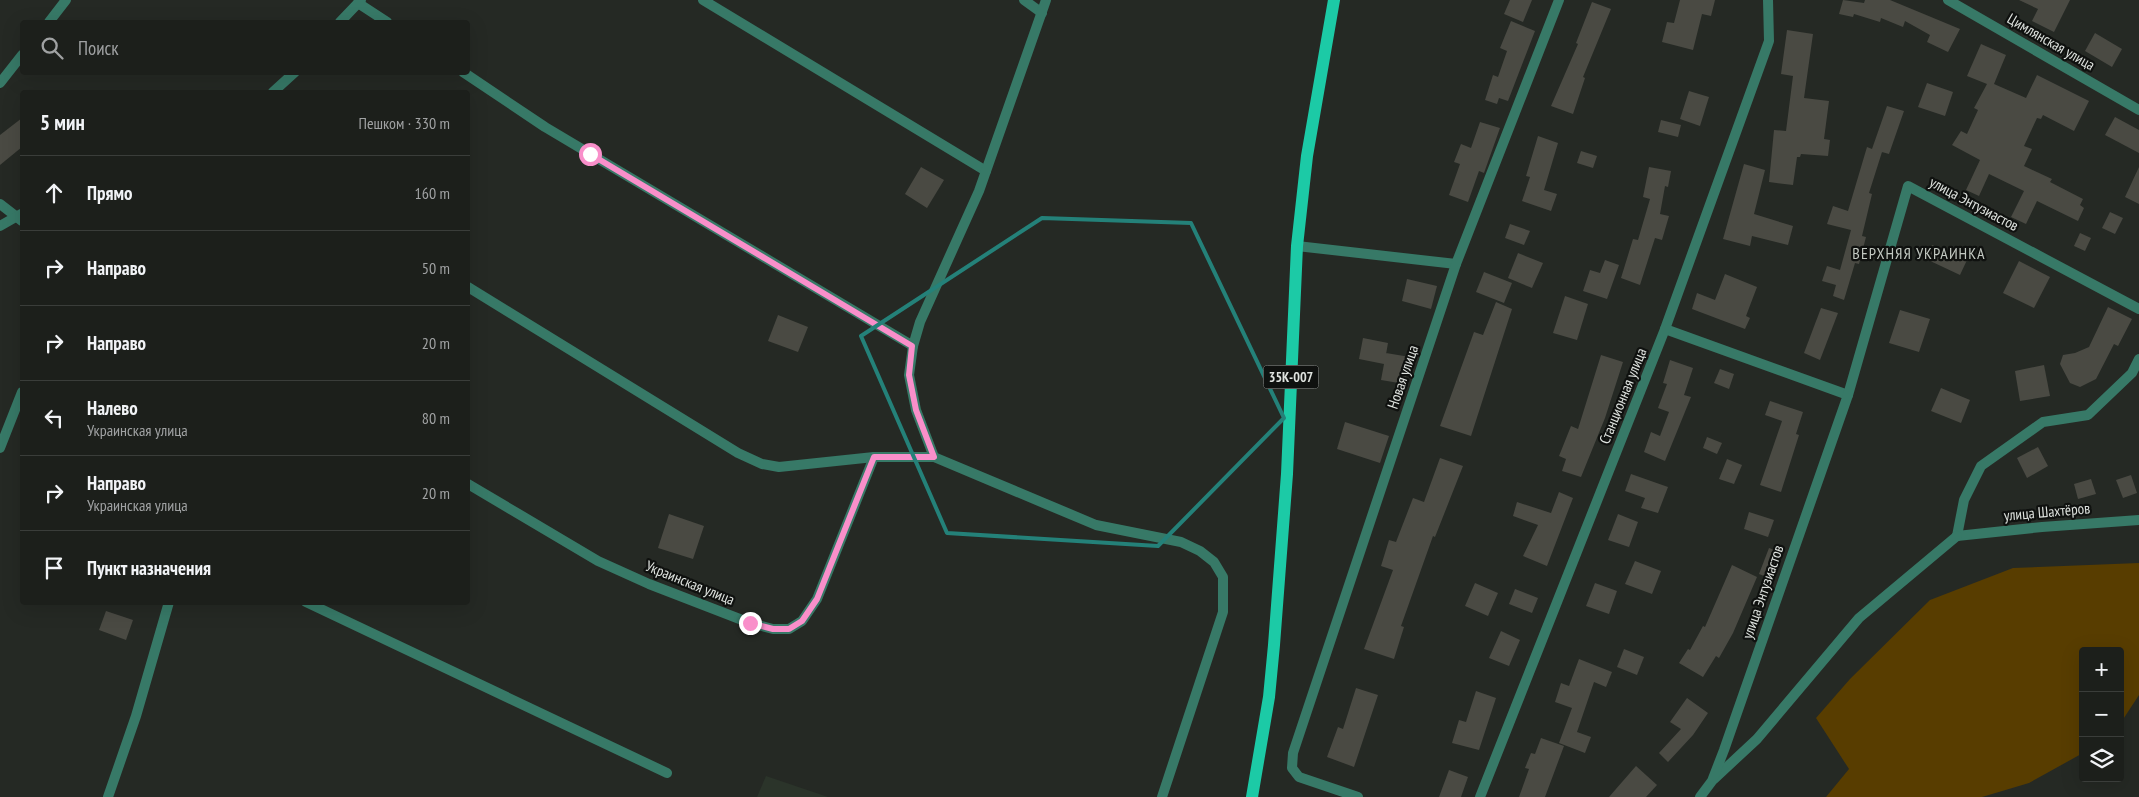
<!DOCTYPE html>
<html lang="ru">
<meta charset="utf-8">
<style>
:root{--surface:#1c1f1b;--page:#292c28;--text:#f1f3f6;--muted:#a0a2a3;--line:#3a3d3a}
body{margin:0;font-family:"PT Sans Narrow",sans-serif;background:var(--page);color:var(--text)}
.controls{position:absolute;right:15px;bottom:15px;display:grid;overflow:hidden;border-radius:5px;box-shadow:0 5px 20px #0002}
.controls button{width:45px;height:45px;display:grid;place-items:center;padding:0;border:0;border-bottom:1px solid var(--line);background:var(--surface);color:var(--text);font:25px sans-serif}
.stop{position:absolute;width:15px;height:15px;margin:-11px;border:4px solid #f98fca;border-radius:50%;background:#fff}
.stop.end{background:#f98fca;border-color:#fff;box-shadow:0 1px 5px #0008}
.list{margin:0;padding:0;list-style:none}
h2{display:flex;justify-content:space-between;align-items:center;height:65px;margin:0;padding:0 20px;font-size:21px}
h2 small{font-size:16px;font-weight:400;color:var(--muted)}
.list li{display:grid;grid-template-columns:32px 1fr auto;gap:15px;align-items:center;box-sizing:border-box;height:75px;padding:0 20px;border-top:1px solid var(--line)}
.list b{display:block;font-size:19px;white-space:nowrap}
.list p{margin:0;font-size:16px;white-space:nowrap;color:var(--muted)}
.list em{font-size:16px;font-style:normal;color:var(--muted)}
.icon{flex:none;width:28px;height:28px;fill:none;stroke:currentColor;stroke-width:2;stroke-linecap:round;stroke-linejoin:round}
.map{position:relative;flex:none;width:2139px;height:797px;overflow:hidden}
.search{position:absolute;background:var(--surface);box-shadow:0 5px 20px #0002;left:20px;top:20px;width:450px;height:55px;display:flex;align-items:center;gap:12px;box-sizing:border-box;padding:0 18px;border-radius:5px;color:var(--muted);font-size:19px}
.panel{position:absolute;background:var(--surface);box-shadow:0 5px 20px #0002;left:20px;top:90px;width:450px;height:515px;border-radius:5px}
.map>svg:first-child{display:block}
</style>
<div class="map">
<svg width="2139" height="797" viewBox="0 0 2139 797">
<rect width="100%" height="100%" fill="#252924"/>
<path fill="#2b342a" d="M766,776L828,797H757Z"/>
<path fill="#583d00" d="M2139,563V695L2120,724V651H2083V753L2029,783L1982,797H1826L1849,769L1816,718L1850,679L1930,600L2013,568Z"/>
<g fill="#4a4a43">
<path d="M1510,0H1532L1523,22L1504,14Z"/>
<path d="M1680,0H1715L1711,16L1702,14L1693,50L1662,42L1667,22L1674,23Z"/>
<path d="M1843,0L1864,3L1865,0H1890L1960,29L1948,52L1927,42L1930,35L1905,21L1903,27L1881,18L1880,22L1854,14L1853,17L1839,14Z"/>
<path d="M2019,0H2070L2054,32L2032,21L2038,9Z"/>
<path d="M1592,2L1611,9L1583,77L1585,78L1573,114L1551,106L1578,44L1576,43Z"/>
<path d="M1511,21L1535,31L1508,101L1499,98L1497,104L1485,100L1493,75L1498,77L1507,51L1500,48Z"/>
<path d="M1787,30L1813,34L1804,98L1829,101L1824,139L1830,140L1828,156L1801,154L1800,157H1797L1793,185L1769,182L1774,130L1786,131L1793,76L1781,74Z"/>
<path d="M2095,33L2122,49L2112,67L2085,51Z"/>
<path d="M1981,44L2006,55L1994,84L2026,98L2037,75L2089,101L2074,131L2043,115L2041,119L2037,118L2024,146L2032,149L2024,166L2052,179L2050,182L2083,199L2080,205L2084,208L2078,221L2037,201L2026,224L2011,217L2024,191L1989,174L1979,196L1966,190L1980,160L1952,145L1961,131L1967,134L1978,110L1974,108L1987,84L1967,76Z"/>
<path d="M1927,83L1953,92L1945,116L1918,107Z"/>
<path d="M1689,91L1709,97L1700,126L1680,119Z"/>
<path d="M1887,106L1904,111L1889,154L1875,150L1882,152L1869,193L1872,194L1862,236L1866,237L1859,264L1855,263L1844,300L1833,296L1836,285L1822,281L1827,266L1840,270L1851,230L1827,224L1833,206L1848,211L1867,147L1872,149Z"/>
<path d="M2115,117L2139,130V153L2105,135Z"/>
<path d="M22,118V147L0,165V135Z"/>
<path d="M1661,120L1681,125L1678,137L1658,132Z"/>
<path d="M1480,122L1500,128L1484,173L1479,171L1468,202L1449,195L1460,164L1454,162L1461,144L1471,148Z"/>
<path d="M1538,136L1558,143L1544,190L1557,194L1551,211L1522,201L1530,177L1526,176Z"/>
<path d="M1581,151L1597,156L1593,168L1577,163Z"/>
<path d="M1744,164L1765,170L1754,214L1793,226L1788,245L1752,236L1750,246L1723,239Z"/>
<path d="M921,167L944,180L927,208L905,194Z"/>
<path d="M1649,167L1671,171L1668,187L1665,186L1660,214L1669,216L1662,240L1655,238L1640,285L1621,278L1633,239L1638,240L1650,199L1643,197Z"/>
<path d="M2139,167V204L2125,197Z"/>
<path d="M2110,212L2123,218L2115,234L2102,228Z"/>
<path d="M1510,224L1530,231L1524,245L1505,238Z"/>
<path d="M2080,233L2091,238L2085,251L2074,246Z"/>
<path d="M1932,245L1967,260L1960,275L1926,259Z"/>
<path d="M1518,253L1543,263L1532,288L1508,278Z"/>
<path d="M1605,260L1619,265L1607,299L1583,291L1590,270L1600,273Z"/>
<path d="M2019,261L2050,277L2034,308L2003,293Z"/>
<path d="M1484,272L1512,283L1504,303L1476,292Z"/>
<path d="M1725,274L1757,287L1746,316L1750,318L1745,329L1692,309L1697,293L1715,300Z"/>
<path d="M1407,279L1437,286L1431,309L1402,301Z"/>
<path d="M1565,296L1588,304L1577,340L1553,333Z"/>
<path d="M1496,302L1512,309L1471,436L1440,426L1474,332L1483,335Z"/>
<path d="M2108,307L2132,319L2118,346L2114,344L2096,379L2080,387L2070,383L2060,364L2063,355L2075,353L2089,347Z"/>
<path d="M1821,308L1838,313L1820,360L1804,353Z"/>
<path d="M1900,310L1930,319L1919,352L1889,343Z"/>
<path d="M778,315L808,327L798,352L768,341Z"/>
<path d="M1363,338L1388,343L1385,360L1386,353L1410,357L1405,384L1381,380L1384,364L1359,359Z"/>
<path d="M1601,355L1623,362L1605,418L1581,477L1562,471L1566,459L1559,456L1571,426L1578,429Z"/>
<path d="M1670,360L1693,368L1684,395L1691,397L1665,461L1644,452L1651,432L1660,436L1669,412L1658,408L1667,384L1663,383Z"/>
<path d="M2044,365L2050,396L2020,401L2015,371Z"/>
<path d="M1720,369L1734,374L1729,389L1714,383Z"/>
<path d="M1941,388L1970,400L1961,423L1931,411Z"/>
<path d="M1770,401L1803,412L1796,434L1799,435L1781,492L1760,485L1782,421L1765,415Z"/>
<path d="M1345,422L1389,436L1380,463L1337,449Z"/>
<path d="M1707,437L1722,443L1717,454L1703,448Z"/>
<path d="M2038,447L2048,466L2027,478L2017,458Z"/>
<path d="M1440,458L1463,466L1435,537L1433,536L1401,626L1404,627L1394,659L1364,649L1393,570L1381,566L1389,540L1396,542L1413,498L1424,502Z"/>
<path d="M1727,459L1742,465L1734,484L1719,479Z"/>
<path d="M1631,474L1668,487L1658,513L1641,508L1645,498L1625,491Z"/>
<path d="M2131,475L2137,493L2123,498L2116,480Z"/>
<path d="M2091,479L2096,494L2078,499L2074,484Z"/>
<path d="M1559,492L1573,498L1547,566L1523,556L1538,525L1513,516L1517,502L1551,513Z"/>
<path d="M1749,512L1774,520L1768,537L1744,529Z"/>
<path d="M669,514L704,526L693,559L658,548Z"/>
<path d="M1618,514L1638,522L1629,547L1608,540Z"/>
<path d="M1769,548L1782,553L1772,579L1759,574Z"/>
<path d="M1635,561L1661,571L1652,594L1625,584Z"/>
<path d="M1732,565L1757,577L1733,633L1719,658L1716,656L1703,677L1679,663L1688,649L1690,650L1703,626L1705,627Z"/>
<path d="M1475,583L1498,593L1488,616L1465,606Z"/>
<path d="M1595,583L1617,591L1609,614L1586,606Z"/>
<path d="M1515,589L1538,598L1532,613L1509,604Z"/>
<path d="M106,611L133,620L126,640L99,630Z"/>
<path d="M1501,631L1520,640L1509,666L1489,658Z"/>
<path d="M1624,649L1644,657L1637,675L1617,667Z"/>
<path d="M1579,659L1612,672L1606,687L1594,682L1577,732L1591,737L1585,753L1559,743L1572,708L1555,702L1561,683L1569,686Z"/>
<path d="M1356,688L1378,695L1354,767L1327,757L1338,727L1343,729Z"/>
<path d="M1476,691L1496,698L1479,750L1452,743L1459,720L1466,722Z"/>
<path d="M1687,698L1708,713L1693,735L1668,762L1659,753L1681,729L1670,722Z"/>
<path d="M1541,738L1564,746L1545,797H1519L1529,769L1525,768L1531,753L1535,754Z"/>
<path d="M1636,766L1657,785L1646,797H1609Z"/>
<path d="M1449,770L1468,777L1461,797H1439Z"/>
</g>
<g fill="none" stroke-linecap="round" stroke-linejoin="round">
<g stroke="#377967" stroke-width="10">
<path d="M703,0L986,171"/>
<path d="M1024,0L1042,13"/>
<path d="M1948,0L2139,110"/>
<path d="M358,3L387,22"/>
<path d="M49,22L66,0"/>
<path d="M340,22L361,0"/>
<path d="M463,72L545,127L913,346"/>
<path d="M0,83L22,55"/>
<path d="M273,92L295,72"/>
<path d="M0,204L22,221"/>
<path d="M0,226L21,214"/>
<path d="M1297,246L1456,264"/>
<path d="M468,287L738,453L762,464L779,467L874,457H934L1096,525L1181,542L1200,551L1214,562L1223,577V612L1162,797"/>
<path d="M1665,329L1848,395"/>
<path d="M0,448L22,392"/>
<path d="M934,457L916,410L909,375L913,346L920,322L979,191L1046,0"/>
<path d="M468,484L598,561L649,584L750,623L773,629H789L802,621L817,599L874,457"/>
<path d="M1957,536L1964,500L1981,466L2043,422L2088,415L2132,373L2139,359"/>
<path d="M1957,536L2042,527L2139,520"/>
<path d="M306,602L667,773"/>
<path d="M1714,779L1757,739L1859,618L1957,536"/>
<path d="M108,797L136,716L169,602"/>
<path d="M1358,797L1299,777L1292,768L1293,753L1456,264L1559,0"/>
<path d="M1480,797L1665,329L1769,41L1768,0"/>
<path d="M1700,797L1712,781L1724,750L1848,395L1908,186L2139,309"/>
</g>
<path stroke="#1ccaa6" stroke-width="12" d="M1252,797L1269,697L1274,645L1287,474L1297,246L1307,156L1334,0"/>
</g>
<g fill="none" stroke-linecap="round" stroke-linejoin="round">
<path stroke="#f98fca" stroke-width="6" d="M590,154L912,346L909,375L916,410L934,457H874L817,599L802,621L789,629H773L750,623"/>
</g>
<path fill="none" stroke="#248179" stroke-width="4" stroke-linejoin="round" d="M1042,218L1191,223L1284,418L1158,546L947,533L861,336Z"/>
<g text-anchor="middle" stroke-width="4.5" stroke-linejoin="round" paint-order="stroke">
<rect fill="#0f110f" stroke="#a1a4a1" stroke-width="1" x="1263.5" y="365.5" width="55" height="23" rx="4"/>
<g font-size="14" font-weight="bold" fill="#dfe3df">
<text x="1291" y="382">35К-007</text>
</g>
<g font-size="15" fill="#dfe3df" stroke="#0f110f">
<text transform="translate(2051 42) rotate(30)" y="5">Цимлянская улица</text>
<text transform="translate(1974 204) rotate(28)" y="5">улица Энтузиастов</text>
<text transform="translate(1403 377) rotate(-71)" y="5">Новая улица</text>
<text transform="translate(1623 396) rotate(-68)" y="5">Станционная улица</text>
<text transform="translate(2047 512) rotate(-5)" y="5">улица Шахтёров</text>
<text transform="translate(690 583) rotate(22)" y="5">Украинская улица</text>
<text transform="translate(1763 592) rotate(-71)" y="5">улица Энтузиастов</text>
</g>
<g font-size="16" letter-spacing="1" fill="#c2c8c1" stroke="#0f110f">
<text x="1919" y="259">ВЕРХНЯЯ УКРАИНКА</text>
</g>
</g>
</svg>
<div class="controls">
<button>+</button>
<button>−</button>
<button><svg class="icon" aria-label="layers" viewBox="0 0 24 24"><path d="M12 4l9 5-9 5-9-5zM3 14l9 5 9-5"/></svg></button>
</div>
<div class="stop" style="left:590px;top:154px"></div>
<div class="stop end" style="left:750px;top:623px"></div>
<div class="search"><svg class="icon" aria-label="search" viewBox="0 0 24 24"><circle cx="10" cy="10" r="6"/><path d="M15 15l6 6"/></svg>Поиск</div>
<section class="panel">
<h2>5 мин<small>Пешком · 330 m</small></h2>
<ul class="list">
<li><svg class="icon" aria-label="ahead" viewBox="0 0 24 24"><path d="M12 20V5M6 11l6-6 6 6"/></svg><div><b>Прямо</b></div><em>160 m</em></li>
<li><svg class="icon" aria-label="right" viewBox="0 0 24 24"><path d="M7 20v-9h11M14 6l5 5-5 5"/></svg><div><b>Направо</b></div><em>50 m</em></li>
<li><svg class="icon" aria-label="right" viewBox="0 0 24 24"><path d="M7 20v-9h11M14 6l5 5-5 5"/></svg><div><b>Направо</b></div><em>20 m</em></li>
<li><svg class="icon" aria-label="left" viewBox="0 0 24 24"><path d="M17 20v-9H6M10 6l-5 5 5 5"/></svg><div><b>Налево</b><p>Украинская улица</p></div><em>80 m</em></li>
<li><svg class="icon" aria-label="right" viewBox="0 0 24 24"><path d="M7 20v-9h11M14 6l5 5-5 5"/></svg><div><b>Направо</b><p>Украинская улица</p></div><em>20 m</em></li>
<li><svg class="icon" aria-label="arrive" viewBox="0 0 24 24"><path d="M6 21V4h12l-3 4 3 4H6"/></svg><div><b>Пункт назначения</b></div></li>
</ul>
</section>
</div>
